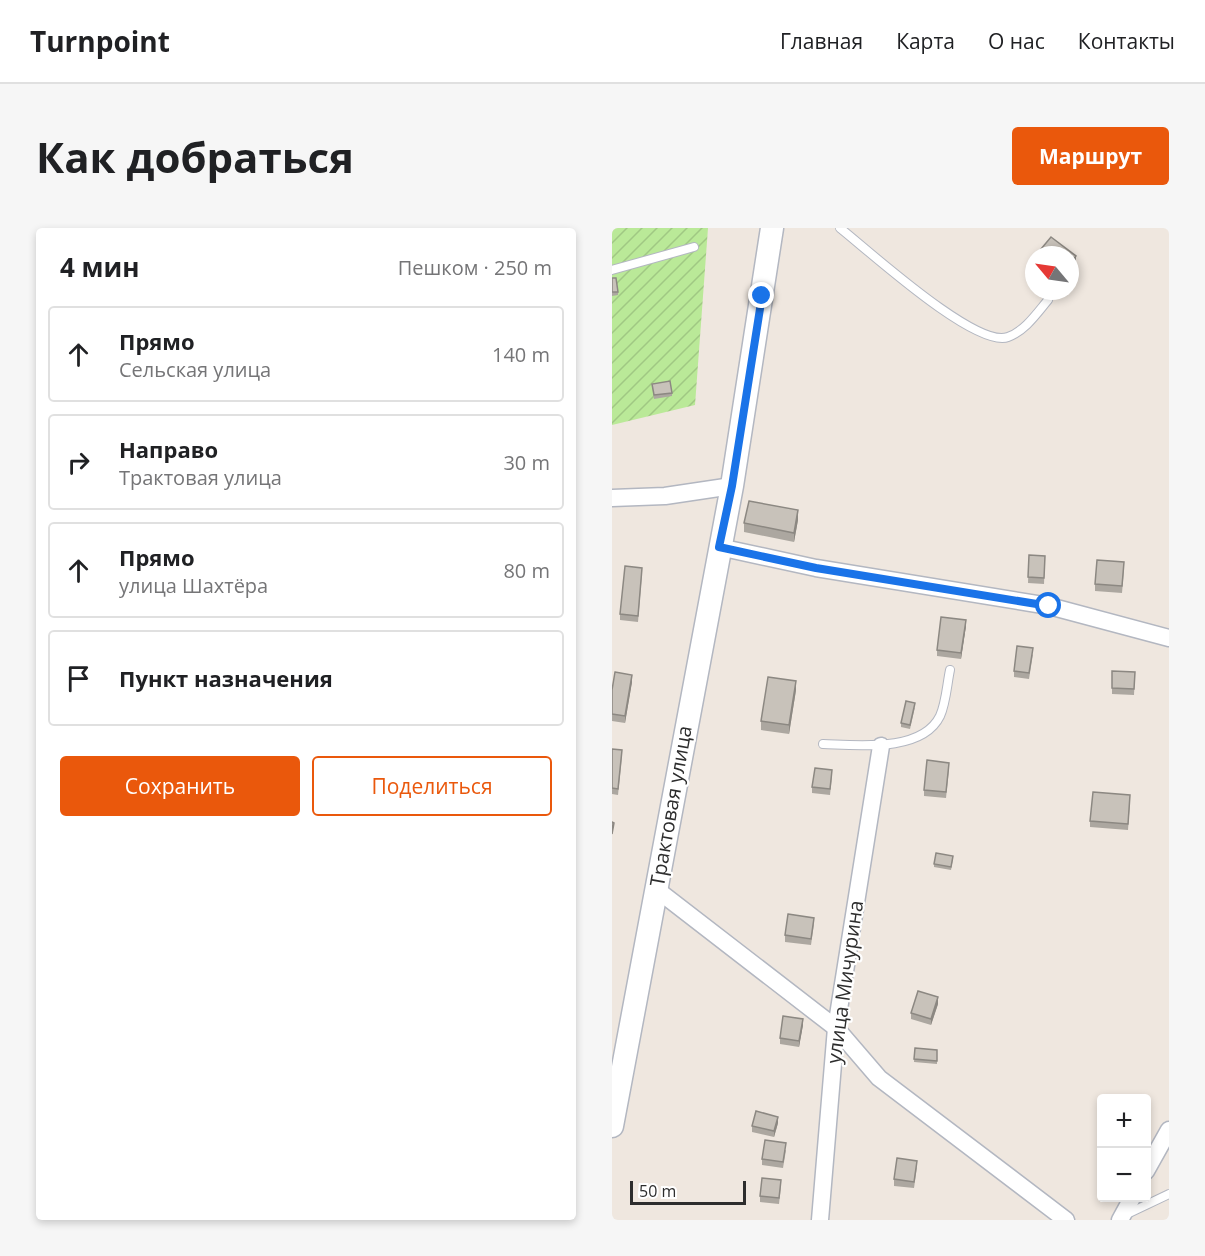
<!DOCTYPE html>
<html lang="ru">
<meta charset="utf-8">
<style>
:root{--surface:#fff;--page:#f6f6f6;--text:#202124;--muted:#757577;--line:#e0e0e0;--accent:#ea580c}
body{margin:0;font-family:"Open Sans",sans-serif;background:var(--page);color:var(--text)}
.controls{position:absolute;right:18px;bottom:18px;display:grid;overflow:hidden;border-radius:6px;box-shadow:0 3px 9px #0003}
.controls button{width:54px;height:54px;display:grid;place-items:center;padding:0;border:0;border-bottom:2px solid var(--line);background:var(--surface);color:var(--text);font:30px sans-serif}
.compass{position:absolute;left:413px;top:18px;width:54px;height:54px;border-radius:50%;background:var(--surface);box-shadow:0 3px 9px #0003;rotate:299deg}
.scale{position:absolute;left:18px;bottom:15px;width:116px;box-sizing:border-box;padding-left:6px;border:3px solid #2d2d2d;border-top:0;font-size:16px;line-height:21px;white-space:nowrap;color:#2d2d2d;-webkit-text-stroke:4px #fff;paint-order:stroke}
.stop{position:absolute;width:18px;height:18px;margin:-14px;border:4px solid #1a73e8;border-radius:50%;background:#fff}
.stop.end{background:#1a73e8;border-color:#fff;box-shadow:0 2px 6px #0008}
.list{margin:0;padding:0;list-style:none}
h2{display:flex;justify-content:space-between;align-items:center;height:78px;margin:0;padding:0 24px;font-size:26px}
h2 small{font-size:20px;font-weight:400;color:var(--muted)}
.list li{display:grid;grid-template-columns:39px 1fr auto;gap:18px;align-items:center;box-sizing:border-box;height:96px;margin:0 12px 12px;padding:0 12px;border:2px solid var(--line);border-radius:6px}
.list b{display:block;font-size:22px;white-space:nowrap}
.list p{margin:0;font-size:20px;white-space:nowrap;color:var(--muted)}
.list em{font-size:20px;font-style:normal;color:var(--muted)}
.actions{display:flex;gap:12px;padding:18px 24px}
.actions a{flex:1;padding:14px 0;border:2px solid var(--accent);border-radius:6px;text-align:center;font-size:21px;color:var(--accent)}
.actions .main{background:var(--accent);color:#fff}
.icon{flex:none;width:33px;height:33px;fill:none;stroke:currentColor;stroke-width:2;stroke-linecap:round;stroke-linejoin:round}
.map{position:relative;flex:none;width:557px;height:992px;overflow:hidden;border-radius:6px}
header{display:flex;align-items:center;gap:36px;box-sizing:border-box;height:84px;padding:0 30px;background:var(--surface);border-bottom:2px solid var(--line)}
header strong{font-size:28px}
nav{display:flex;gap:33px;margin-inline-start:auto;font-size:21px}
.intro{display:flex;align-items:center;justify-content:space-between;box-sizing:border-box;height:144px;padding:0 36px}
h1{margin:0;font-size:42px}
.button{padding:15px 27px;border-radius:6px;background:var(--accent);color:#fff;font-size:21px;font-weight:700}
main{display:flex;gap:36px;padding:0 36px}
aside{flex:1;background:var(--surface);border-radius:6px;box-shadow:0 3px 9px #0003}
.map>svg:first-child{display:block}
</style>
<header>
<strong>Turnpoint</strong>
<nav><a>Главная</a><a>Карта</a><a>О нас</a><a>Контакты</a></nav>
</header>
<div class="intro"><h1>Как добраться</h1><a class="button">Маршрут</a></div>
<main>
<aside>
<h2>4 мин<small>Пешком · 250 m</small></h2>
<ul class="list">
<li><svg class="icon" aria-label="ahead" viewBox="0 0 24 24"><path d="M12 20V5M6 11l6-6 6 6"/></svg><div><b>Прямо</b><p>Сельская улица</p></div><em>140 m</em></li>
<li><svg class="icon" aria-label="right" viewBox="0 0 24 24"><path d="M7 20v-9h11M14 6l5 5-5 5"/></svg><div><b>Направо</b><p>Трактовая улица</p></div><em>30 m</em></li>
<li><svg class="icon" aria-label="ahead" viewBox="0 0 24 24"><path d="M12 20V5M6 11l6-6 6 6"/></svg><div><b>Прямо</b><p>улица Шахтёра</p></div><em>80 m</em></li>
<li><svg class="icon" aria-label="arrive" viewBox="0 0 24 24"><path d="M6 21V4h12l-3 4 3 4H6"/></svg><div><b>Пункт назначения</b></div></li>
</ul>
<div class="actions"><a class="main">Сохранить</a><a>Поделиться</a></div>
</aside>
<div class="map">
<svg width="557" height="992" viewBox="0 0 557 992">
<defs>
<pattern id="garden-furrows" width="10" height="10" patternUnits="userSpaceOnUse" patternTransform="scale(1.5)"><rect width="10" height="10" fill="#bae998"/><path d="M-1 1l2-2M0 10L10 0M9 11l2-2" fill="none" stroke="#a0c883"/></pattern>
</defs>
<rect width="100%" height="100%" fill="#efe7df"/>
<path fill="url(#garden-furrows)" d="M0,0H96L83,177L0,197Z"/>
<g fill="none" stroke-linecap="round" stroke-linejoin="round">
<defs>
<g id="lane">
<path d="M228,0C256,22 364,121 396,109C413,103 425,85 436,72"/>
<path d="M0,42L82,19"/>
<path d="M211,516C244,517 310,525 328,488C334,475 335,456 338,442"/>
<path d="M513,987L557,966"/>
</g>
<g id="street">
<path d="M0,270L53,268L120,258"/>
<path d="M107,319L204,340L437,378L557,410"/>
<path d="M44,661L224,800L267,850L454,992"/>
<path d="M534,943L557,902"/>
<path d="M208,992L224,800L269,518"/>
<path d="M508,992L520,970"/>
</g>
<path id="secondary" d="M0,898L120,258L160,0"/>
</defs>
<use href="#lane" stroke="#b3b7c1" stroke-width="10"/>
<use href="#street" stroke="#b3b7c1" stroke-width="19"/>
<use href="#secondary" stroke="#b3b7c1" stroke-width="25"/>
<use href="#lane" stroke="#fff" stroke-width="8"/>
<use href="#street" stroke="#fff" stroke-width="16"/>
<use href="#secondary" stroke="#fff" stroke-width="22"/>
</g>
<g fill="#aca7a0">
<path d="M422,29V43L418,40V34Z"/>
<path d="M0,50L6,64V67L0,68Z"/>
<path d="M40,156L60,165V168L42,171Z"/>
<path d="M186,292L182,314L132,304V295Z"/>
<path d="M417,327L433,328L432,356L416,355Z"/>
<path d="M512,341L510,365L483,363V356Z"/>
<path d="M30,346L26,394L8,392V386Z"/>
<path d="M354,398L349,431L325,428V422Z"/>
<path d="M421,426L417,451L402,449V443Z"/>
<path d="M500,443L523,444L522,467L500,466Z"/>
<path d="M20,454L13,495L0,493V462Z"/>
<path d="M184,462L177,506L149,502V493Z"/>
<path d="M303,479L298,501L289,499V495Z"/>
<path d="M0,521L10,528L6,567L0,566Z"/>
<path d="M337,541L334,570L312,568V562Z"/>
<path d="M220,548L218,567L200,565V559Z"/>
<path d="M518,574L516,602L478,599V593Z"/>
<path d="M341,631L339,642L322,639V636Z"/>
<path d="M202,696L199,717L173,714V707Z"/>
<path d="M326,776L319,797L299,791V785Z"/>
<path d="M191,797L187,819L168,816V810Z"/>
<path d="M303,820L325,822V836L302,834Z"/>
<path d="M166,895L162,909L140,904V898Z"/>
<path d="M174,922L171,940L150,937V931Z"/>
<path d="M305,939L302,960L282,958V951Z"/>
<path d="M169,958L167,976L148,974V968Z"/>
</g>
<g fill="#8c8882">
<path d="M464,28V35L458,42V36Z"/>
<path d="M186,282V292L182,314V305Z"/>
<path d="M354,392V398L349,431V425Z"/>
<path d="M20,447V454L13,495V488Z"/>
<path d="M184,453V462L177,506V497Z"/>
<path d="M326,769V776L319,797V791Z"/>
<path d="M191,791V797L187,819V813Z"/>
<path d="M166,889V895L162,909V903Z"/>
</g>
<g fill="#c8c2ba" stroke="#8c8882" stroke-width="1.5">
<path d="M439,9L464,28L458,36V27H424Z"/>
<path d="M422,29V37L418,34Z"/>
<path d="M0,50H4L6,64H0Z"/>
<path d="M58,153L60,165L42,167L40,156Z"/>
<path d="M137,273L186,282L182,305L132,295Z"/>
<path d="M417,327L433,328L432,350L416,349Z"/>
<path d="M485,332L512,334L510,358L483,356Z"/>
<path d="M13,338L30,340L26,388L8,386Z"/>
<path d="M329,389L354,392L349,425L325,422Z"/>
<path d="M405,418L421,420L417,445L402,443Z"/>
<path d="M500,443L523,444L522,461L500,460Z"/>
<path d="M3,444L20,447L13,488L0,486V462Z"/>
<path d="M156,449L184,453L177,497L149,493Z"/>
<path d="M294,473L303,475L298,497L289,495Z"/>
<path d="M0,521L10,522L6,561L0,560Z"/>
<path d="M315,532L337,535L334,564L312,562Z"/>
<path d="M203,540L220,542L218,561L200,559Z"/>
<path d="M481,564L518,567L516,596L478,593Z"/>
<path d="M0,594L2,595L0,606Z"/>
<path d="M324,625L341,628L339,639L322,636Z"/>
<path d="M176,686L202,690L199,711L173,707Z"/>
<path d="M306,763L326,769L319,791L299,785Z"/>
<path d="M171,788L191,791L187,813L168,810Z"/>
<path d="M303,820L325,822V833L302,831Z"/>
<path d="M144,883L166,889L162,903L140,898Z"/>
<path d="M153,912L174,915L171,934L150,931Z"/>
<path d="M285,930L305,933L302,954L282,951Z"/>
<path d="M150,950L169,952L167,970L148,968Z"/>
</g>
<g fill="none" stroke-linecap="round" stroke-linejoin="round">
<path stroke="#1a73e8" stroke-width="8" d="M150,68L120,258L107,319L204,340L437,378"/>
</g>
<g text-anchor="middle" stroke-width="4.5" stroke-linejoin="round" paint-order="stroke">
<g font-size="20" fill="#2d2d2d" stroke="#fff">
<text transform="translate(59 578) rotate(-80)" y="7">Трактовая улица</text>
<text transform="translate(233 754) rotate(-82)" y="7">улица Мичурина</text>
</g>
</g>
</svg>
<div class="controls">
<button>+</button>
<button>−</button>
</div>
<svg class="compass" viewBox="-18 -18 36 36"><path d="M0-13l5 13h-10z" fill="#e53935"/><path d="M0 13l5-13h-10z" fill="#757577"/></svg>
<div class="scale">50 m</div>
<div class="stop" style="left:437px;top:378px"></div>
<div class="stop end" style="left:150px;top:68px"></div>
</div>
</main>
